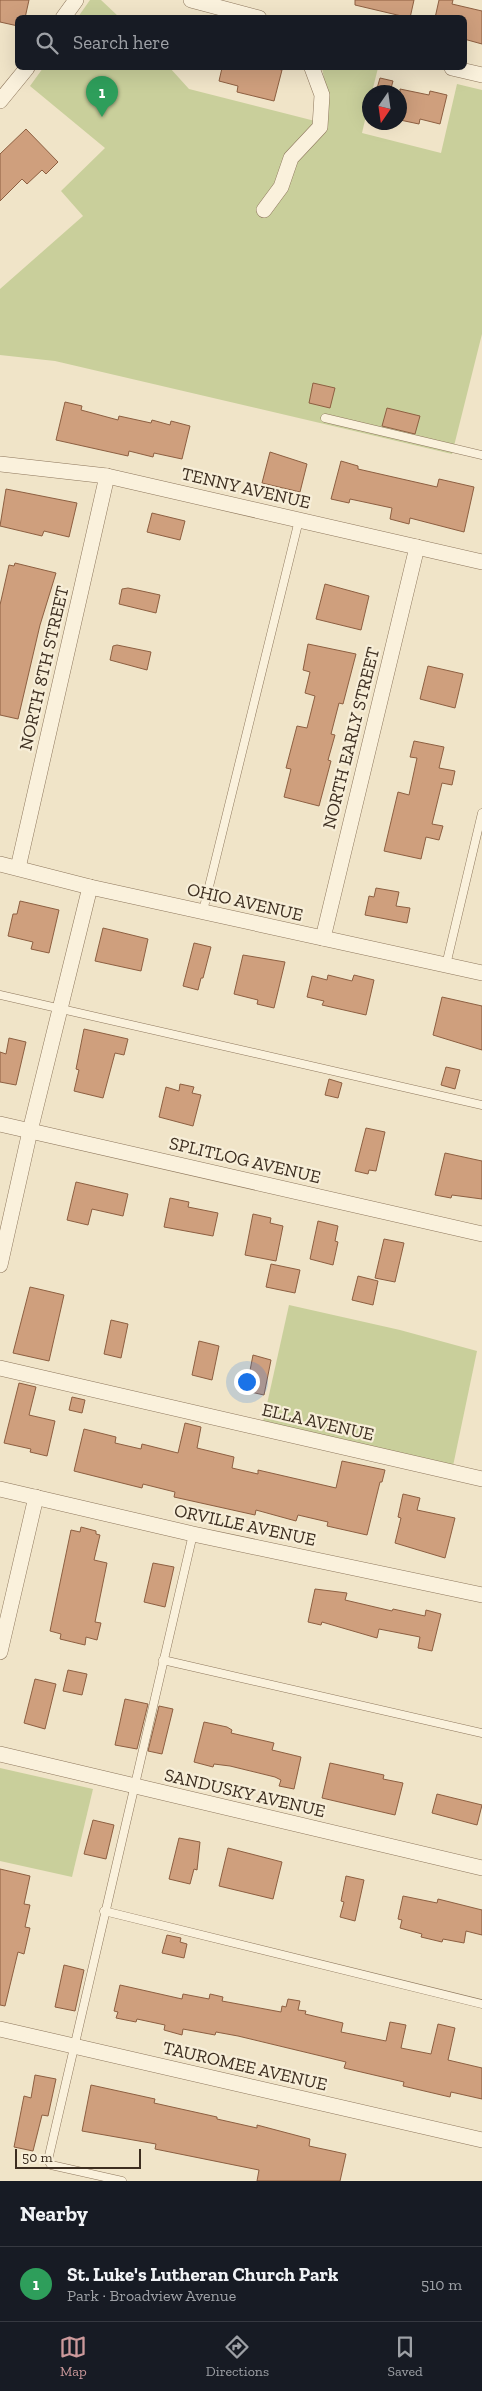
<!DOCTYPE html>
<meta charset="utf-8">
<style>
:root{--surface:#171b24;--page:#20242c;--text:#f1f3f6;--muted:#9ea1a6;--line:#363941;--accent:#cc999b}
body{margin:0;font-family:"Zilla Slab",serif;background:var(--page);color:var(--text)}
.compass{position:absolute;left:362px;top:85px;width:45px;height:45px;border-radius:50%;background:var(--surface);box-shadow:0 5px 20px #0002;rotate:193deg}
.scale{position:absolute;left:15px;bottom:12px;width:126px;box-sizing:border-box;padding-left:5px;border:2px solid #3d2e20;border-top:0;font-size:14px;line-height:18px;white-space:nowrap;color:#3d2e20;-webkit-text-stroke:4px #f7eed8;paint-order:stroke}
.you{position:absolute;left:246px;top:1381px;width:18px;height:18px;margin:-12px;border:4px solid #fff;border-radius:50%;background:#1a73e8;box-shadow:0 0 0 8px #1a73e833}
.badge{display:grid;place-items:center;width:32px;height:32px;border-radius:50%;background:var(--accent);color:#fff;font-size:16px;font-weight:700}
.pin{position:absolute;translate:-50% -41px;filter:drop-shadow(0 1px 2px #0008)}
.pin::after{content:'';position:absolute;top:26px;width:18px;height:15px;background:inherit;clip-path:polygon(0 0,100% 0,50% 100%)}
.list{margin:0;padding:0;list-style:none}
h2{display:flex;justify-content:space-between;align-items:center;height:65px;margin:0;padding:0 20px;font-size:21px}
h2 small{font-size:16px;font-weight:400;color:var(--muted)}
.list li{display:grid;grid-template-columns:32px 1fr auto;gap:15px;align-items:center;box-sizing:border-box;height:75px;padding:0 20px;border-top:1px solid var(--line)}
.list b{display:block;font-size:19px;white-space:nowrap}
.list p{margin:0;font-size:16px;white-space:nowrap;color:var(--muted)}
.list em{font-size:16px;font-style:normal;color:var(--muted)}
.icon{flex:none;width:28px;height:28px;fill:none;stroke:currentColor;stroke-width:2;stroke-linecap:round;stroke-linejoin:round}
.map{position:relative;flex:none;width:482px;height:2181px;overflow:hidden}
.search{position:absolute;background:var(--surface);box-shadow:0 5px 20px #0002;left:15px;right:15px;top:15px;height:55px;display:flex;align-items:center;gap:12px;box-sizing:border-box;padding:0 18px;border-radius:8px;color:var(--muted);font-size:19px}
.sheet{height:140px;background:var(--surface)}
nav{display:flex;justify-content:space-around;align-items:center;box-sizing:border-box;height:70px;border-top:1px solid var(--line);background:var(--surface);font-size:14px;color:var(--muted)}
nav a{display:grid;justify-items:center;gap:2px}
nav .on{color:var(--accent)}
.map>svg:first-child{display:block}
</style>
<div class="map">
<svg width="482" height="2181" viewBox="0 0 482 2181">
<rect width="100%" height="100%" fill="#f0e4c8"/>
<g fill="#c9cf9b">
<path d="M90,0H101L119,17H78Z"/>
<path d="M43,68H170L189,89L315,121L325,83L322,68H378L372,92H370L369,103L362,133L441,153L457,84L482,90V334L452,454L55,361L0,355V289L83,216L61,191L105,148L30,86Z"/>
<path d="M289,1305L400,1330L477,1351L453,1466L263,1422Z"/>
<path d="M0,1768L93,1789L72,1877L0,1861Z"/>
</g>
<g fill="#cf9f7d" stroke="#8d5f41">
<path d="M0,0H29L25,18H18V26L0,22Z"/>
<path d="M355,0H414L410,18L355,5Z"/>
<path d="M439,0H453L452,4L482,11V44L464,39V18H435Z"/>
<path d="M222,68H272L282,70L274,101L237,92L238,86L219,81Z"/>
<path d="M380,78L393,81L390,92H376Z"/>
<path d="M400,89L429,95L430,91L447,95L440,124L420,119L419,124L400,120Z"/>
<path d="M26,129L58,162L46,174L42,170L27,184L22,179L0,201V154Z"/>
<path d="M313,383L335,388L330,408L309,403Z"/>
<path d="M65,402L82,406L81,410L118,420L119,416L151,423L152,420L170,425L171,421L190,426L182,459L154,453L153,457L129,451L128,456L56,440Z"/>
<path d="M387,408L420,416L415,434L382,426Z"/>
<path d="M270,452L307,464L300,492L262,483Z"/>
<path d="M341,461L358,466V469L437,487L439,479L474,487L464,532L410,518L409,524L390,519L392,508L350,499L349,503L331,499Z"/>
<path d="M6,489L77,503L69,537L44,531L42,536L0,526Z"/>
<path d="M152,513L185,521L180,540L147,532Z"/>
<path d="M15,563L56,573L40,625L18,719L0,715V605L9,565L14,566Z"/>
<path d="M325,584L369,596L361,630L316,619Z"/>
<path d="M128,588L160,595L156,613L119,604L122,589Z"/>
<path d="M308,644L356,654L343,704L339,703L331,734L335,735L328,760L331,761L319,806L284,797L291,769L286,768L297,726L307,728L315,696L305,693L310,672L303,670Z"/>
<path d="M117,645L151,652L147,670L110,660L113,646Z"/>
<path d="M428,666L463,674L455,708L420,699Z"/>
<path d="M414,741L444,747L439,768L455,771L452,785L442,783L432,824L443,826L439,840L426,837L421,859L384,851L398,792L409,795L417,758L410,757Z"/>
<path d="M376,888L399,892L396,906L410,908L407,923L365,915L369,896L374,897Z"/>
<path d="M20,901L59,910L49,953L31,949L33,942L8,936L13,914H17Z"/>
<path d="M103,928L148,939L141,971L95,961Z"/>
<path d="M194,943L211,947L203,978H201L198,990L183,986Z"/>
<path d="M243,955L285,962L274,1008L257,1004L258,1000L234,994Z"/>
<path d="M328,975L352,981L354,975L374,980L366,1015L322,1005L324,1001L307,997L312,976L327,980Z"/>
<path d="M442,997L482,1006V1050L433,1035Z"/>
<path d="M84,1029L128,1039L124,1055L115,1053L103,1098L74,1091L79,1070L76,1069Z"/>
<path d="M9,1038L26,1042L16,1085L0,1082V1052L6,1054Z"/>
<path d="M446,1067L460,1070L455,1089L441,1085Z"/>
<path d="M329,1079L342,1083L338,1098L325,1095Z"/>
<path d="M180,1084L194,1087L192,1093L201,1095L193,1126L159,1117L166,1087L179,1091Z"/>
<path d="M366,1128L385,1132L376,1171L369,1170L368,1174L355,1171Z"/>
<path d="M445,1153L482,1161V1199L452,1195L451,1198L435,1195Z"/>
<path d="M76,1182L128,1194L123,1216L92,1209L88,1225L67,1220Z"/>
<path d="M170,1198L189,1202L188,1207L218,1213L213,1236L164,1227Z"/>
<path d="M253,1214L271,1218L270,1223L283,1226L276,1261L245,1255Z"/>
<path d="M318,1221L338,1226L335,1241L338,1242L333,1265L310,1259Z"/>
<path d="M384,1239L404,1243L395,1282L375,1278Z"/>
<path d="M271,1264L300,1270L295,1293L266,1287Z"/>
<path d="M358,1276L378,1281L373,1305L352,1300Z"/>
<path d="M30,1287L64,1295L49,1361L13,1353Z"/>
<path d="M111,1320L128,1324L121,1358L104,1354Z"/>
<path d="M199,1341L219,1346L212,1380L192,1375Z"/>
<path d="M253,1355L271,1360L264,1395L246,1391Z"/>
<path d="M19,1383L36,1387L29,1415L55,1421L47,1456L30,1452L31,1449L4,1443Z"/>
<path d="M72,1397L85,1400L82,1413L69,1410Z"/>
<path d="M185,1423L201,1427L197,1448L234,1457L232,1468L258,1474V1470L336,1488L342,1461L385,1470L382,1482H380L367,1535L327,1526L328,1522L298,1515L296,1521L256,1510L255,1515L174,1497L175,1492L143,1484L142,1488L74,1471L84,1429L116,1437L115,1443L141,1449L142,1444L178,1453Z"/>
<path d="M403,1494L420,1498L417,1510L455,1518L445,1558L395,1543L401,1518L398,1517Z"/>
<path d="M81,1527L96,1531V1534L100,1535L94,1560L107,1563L95,1622L101,1623L97,1640L86,1637L85,1645L60,1639L61,1634L50,1631L71,1530L80,1532Z"/>
<path d="M153,1563L174,1567L165,1607L144,1602Z"/>
<path d="M315,1589L347,1593L345,1600L392,1611L393,1609L425,1616L426,1610L441,1614L432,1651L418,1648L420,1637L379,1629L377,1638L322,1622L321,1625L308,1622Z"/>
<path d="M68,1670L87,1674L82,1695L63,1691Z"/>
<path d="M35,1679L56,1684L45,1729L24,1723Z"/>
<path d="M125,1699L148,1704L137,1749L115,1745Z"/>
<path d="M159,1706L173,1709L162,1754L148,1751Z"/>
<path d="M204,1722L227,1727L232,1730L231,1733L274,1743L272,1750L301,1757L294,1789L279,1786L281,1780L275,1777L230,1766L214,1764L213,1767L194,1762Z"/>
<path d="M330,1763L384,1775L383,1779L403,1783L395,1815L322,1798Z"/>
<path d="M437,1794L482,1805L477,1825L432,1813Z"/>
<path d="M93,1820L114,1825L106,1859L84,1854Z"/>
<path d="M179,1838L200,1842L197,1870L194,1869L190,1884L169,1879Z"/>
<path d="M228,1848L282,1862L273,1899L219,1886Z"/>
<path d="M0,1869L30,1876L24,1904L30,1905L25,1927L30,1928L24,1954L18,1952L5,2006L0,2005Z"/>
<path d="M346,1876L364,1880L355,1921L340,1917L344,1902L341,1901Z"/>
<path d="M403,1896L437,1903L438,1899L482,1910V1935L466,1931L464,1943L443,1939L442,1942L421,1937L422,1934L400,1928L402,1920L398,1919Z"/>
<path d="M167,1935L181,1938L180,1942L187,1944L184,1958L162,1953Z"/>
<path d="M64,1965L84,1970L75,2011L55,2007Z"/>
<path d="M120,1985L182,1999L183,1994L209,1999L210,1994L223,1997L222,2001L281,2012L282,2006L286,2007L288,1999L300,2001L298,2010L306,2011L305,2014L343,2023L341,2032L386,2041L390,2022L406,2025L401,2048L431,2054L438,2024L455,2028L448,2060L482,2068V2099L451,2092L450,2097L403,2086L404,2082L344,2068L346,2062L238,2036L216,2032L215,2035L183,2029L182,2035L164,2030L165,2025L137,2019L136,2022L116,2018L118,2012L114,2011Z"/>
<path d="M35,2075L56,2079L48,2116L42,2115L33,2151L14,2147L24,2096L31,2098Z"/>
<path d="M91,2085L155,2099L154,2103L217,2117V2119L257,2128V2125L310,2139L309,2146L346,2154L340,2181H257L259,2170L155,2149L156,2144L82,2131Z"/>
</g>
<g fill="none" stroke-linecap="round" stroke-linejoin="round">
<defs>
<g id="service">
<path d="M325,418L482,455"/>
<path d="M203,911L299,520"/>
<path d="M446,965L482,813"/>
<path d="M0,995L482,1105"/>
<path d="M163,1660L482,1733"/>
<path d="M104,1911L482,2004"/>
<path d="M122,2181L51,2165L48,2160L193,1534"/>
</g>
<g id="minor">
<path d="M191,0L259,18"/>
<path d="M63,18L76,0"/>
<path d="M452,68L482,75"/>
<path d="M0,101L27,68"/>
<path d="M264,210L281,187L291,158L320,127L322,95L312,68"/>
<path d="M0,464L107,476L482,562"/>
<path d="M0,864L90,887L482,973"/>
<path d="M18,868L107,476"/>
<path d="M323,938L417,547"/>
<path d="M0,1124L482,1234"/>
<path d="M0,1265L30,1131L90,887"/>
<path d="M0,1368L482,1479"/>
<path d="M0,1489L193,1534L482,1595"/>
<path d="M0,1652L36,1497"/>
<path d="M0,1754L482,1868"/>
<path d="M0,2029L482,2140"/>
</g>
</defs>
<use href="#service" stroke="#8d765c" stroke-width="9"/>
<use href="#minor" stroke="#8d765c" stroke-width="16"/>
<use href="#service" stroke="#faf1dc" stroke-width="8"/>
<use href="#minor" stroke="#faf1dc" stroke-width="15"/>
</g>
<g text-anchor="middle" stroke-width="4.5" stroke-linejoin="round" paint-order="stroke">
<g font-size="18" fill="#3d2e20" stroke="#f7eed8">
<text transform="translate(246 488) rotate(13)" y="6">TENNY AVENUE</text>
<text transform="translate(44 668) rotate(-77)" y="6">NORTH 8TH STREET</text>
<text transform="translate(351 738) rotate(-76)" y="6">NORTH EARLY STREET</text>
<text transform="translate(245 902) rotate(13)" y="6">OHIO AVENUE</text>
<text transform="translate(245 1160) rotate(13)" y="6">SPLITLOG AVENUE</text>
<text transform="translate(318 1422) rotate(13)" y="6">ELLA AVENUE</text>
<text transform="translate(245 1525) rotate(12)" y="6">ORVILLE AVENUE</text>
<text transform="translate(245 1793) rotate(13)" y="6">SANDUSKY AVENUE</text>
<text transform="translate(245 2066) rotate(13)" y="6">TAUROMEE AVENUE</text>
</g>
</g>
</svg>
<svg class="compass" viewBox="-18 -18 36 36"><path d="M0-13l5 13h-10z" fill="#e53935"/><path d="M0 13l5-13h-10z" fill="#9ea1a6"/></svg>
<div class="scale">50 m</div>
<div class="you"></div>
<div class="pin badge" style="left:102px;top:117px;background:#2e9e5b">1</div>
<div class="search"><svg class="icon" aria-label="search" viewBox="0 0 24 24"><circle cx="10" cy="10" r="6"/><path d="M15 15l6 6"/></svg>Search here</div>
</div>
<section class="sheet">
<h2>Nearby<small></small></h2>
<ul class="list">
<li><span class="badge" style="background:#2e9e5b">1</span><div><b>St. Luke's Lutheran Church Park</b><p>Park · Broadview Avenue</p></div><em>510 m</em></li>
</ul>
</section>
<nav>
<a class="on"><svg class="icon" aria-label="map" viewBox="0 0 24 24"><path d="M3 6l6-2 6 2 6-2v14l-6 2-6-2-6 2zM9 4v14M15 6v14"/></svg>Map</a>
<a><svg class="icon" aria-label="directions" viewBox="0 0 24 24"><path d="M12 3l9 9-9 9-9-9zM9 14v-3h6M13 9l2 2-2 2"/></svg>Directions</a>
<a><svg class="icon" aria-label="saved" viewBox="0 0 24 24"><path d="M7 4h10v16l-5-4-5 4z"/></svg>Saved</a>
</nav>
